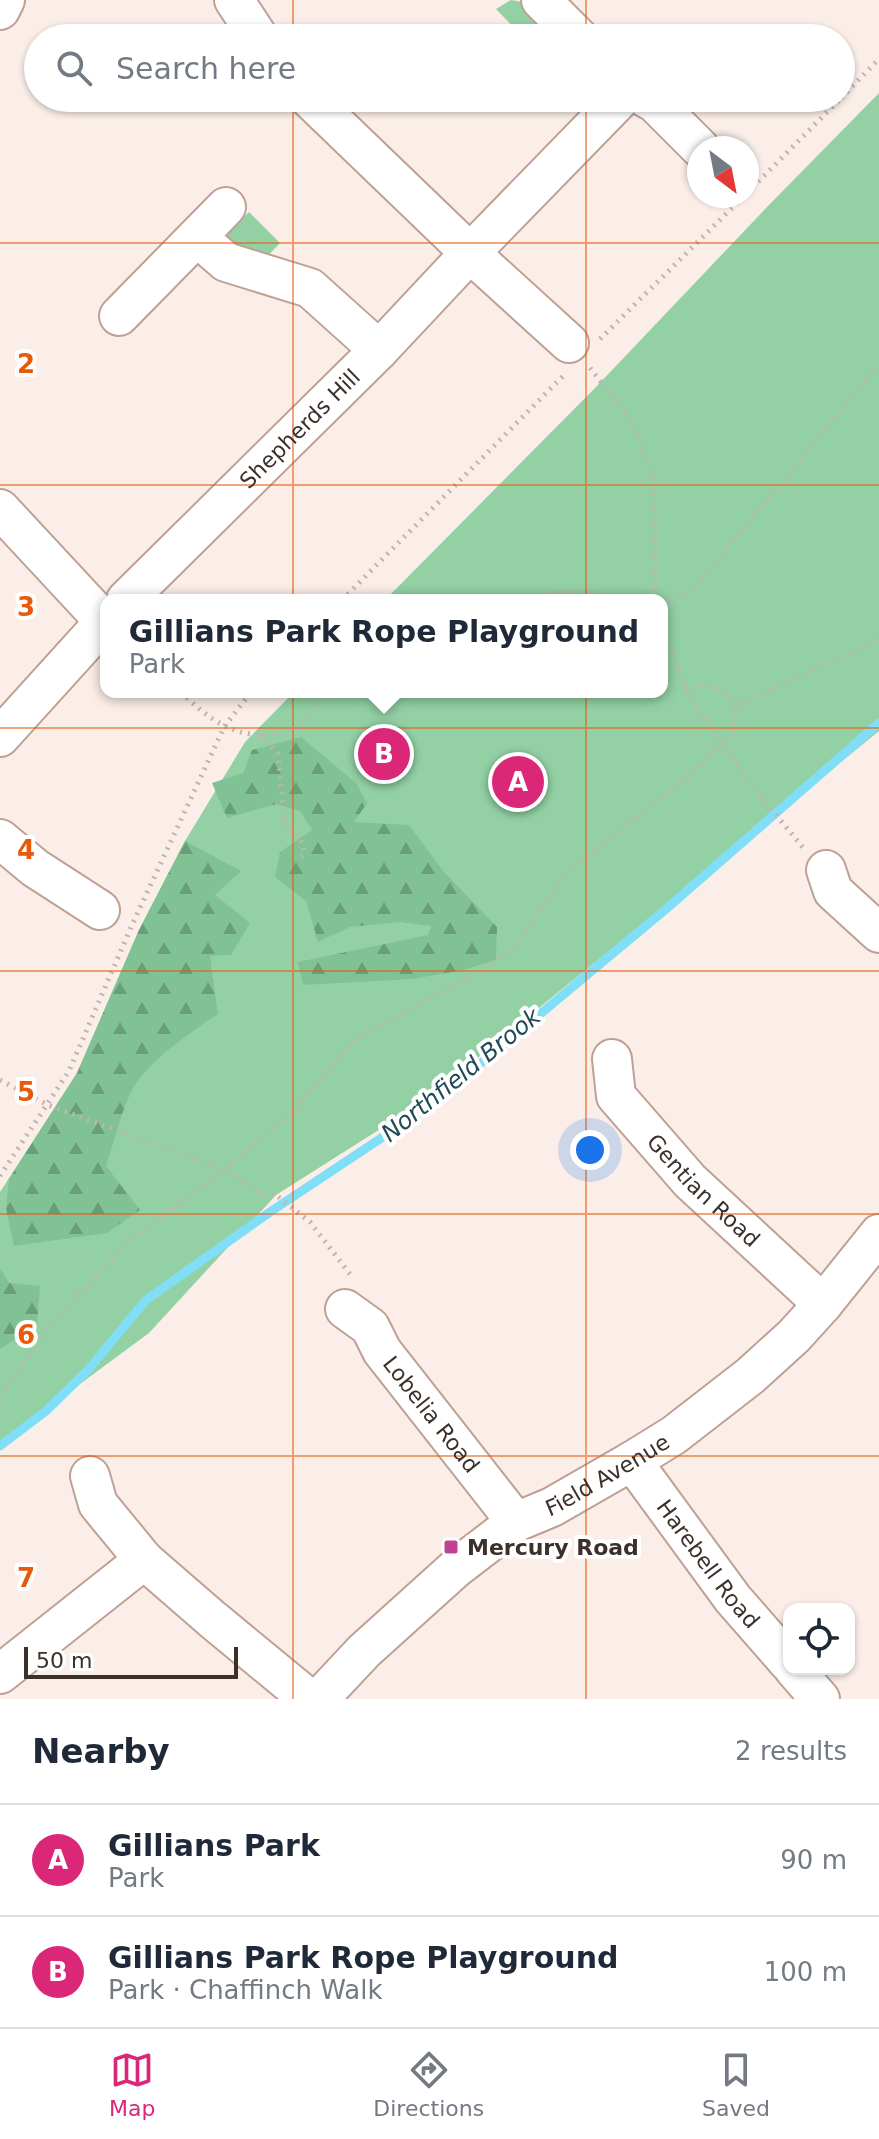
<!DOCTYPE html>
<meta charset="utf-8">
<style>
:root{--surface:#fff;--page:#f6f6f7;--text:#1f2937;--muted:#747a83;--line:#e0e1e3;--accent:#db2777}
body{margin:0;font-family:"DejaVu Sans",sans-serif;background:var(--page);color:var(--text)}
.controls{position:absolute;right:24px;bottom:24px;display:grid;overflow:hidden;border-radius:16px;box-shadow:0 2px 6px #0004}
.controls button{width:72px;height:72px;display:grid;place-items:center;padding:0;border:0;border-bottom:2px solid var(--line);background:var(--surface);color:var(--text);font:40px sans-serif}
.compass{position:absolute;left:687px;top:136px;width:72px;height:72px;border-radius:50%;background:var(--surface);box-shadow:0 2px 6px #0004;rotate:148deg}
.scale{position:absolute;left:24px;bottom:20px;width:214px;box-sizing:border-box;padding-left:8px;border:4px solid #3c302b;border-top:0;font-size:22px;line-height:28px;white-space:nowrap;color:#3c302b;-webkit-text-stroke:6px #fff;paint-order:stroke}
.you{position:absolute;left:590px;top:1150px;width:28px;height:28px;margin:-20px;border:6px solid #fff;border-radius:50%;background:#1a73e8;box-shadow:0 0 0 12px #1a73e833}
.badge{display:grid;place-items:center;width:52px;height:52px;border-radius:50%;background:var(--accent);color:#fff;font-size:26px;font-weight:700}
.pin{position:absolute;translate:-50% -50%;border:4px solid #fff;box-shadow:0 2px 8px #0006}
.popup{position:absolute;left:100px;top:594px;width:568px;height:104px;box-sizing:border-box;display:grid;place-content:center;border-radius:16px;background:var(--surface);filter:drop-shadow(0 2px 6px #0005);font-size:26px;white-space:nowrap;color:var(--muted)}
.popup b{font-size:30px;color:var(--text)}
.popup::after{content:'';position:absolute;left:50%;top:100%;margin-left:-16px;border:16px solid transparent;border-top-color:var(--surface)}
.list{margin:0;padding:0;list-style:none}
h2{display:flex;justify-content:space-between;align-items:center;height:104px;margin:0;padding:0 32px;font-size:34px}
h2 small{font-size:26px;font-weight:400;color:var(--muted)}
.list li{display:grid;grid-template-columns:52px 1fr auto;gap:24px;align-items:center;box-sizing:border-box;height:112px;padding:0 32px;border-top:2px solid var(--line)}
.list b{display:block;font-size:30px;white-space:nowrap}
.list p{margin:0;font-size:26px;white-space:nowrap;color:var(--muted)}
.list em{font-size:26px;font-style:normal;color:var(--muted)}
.icon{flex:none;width:44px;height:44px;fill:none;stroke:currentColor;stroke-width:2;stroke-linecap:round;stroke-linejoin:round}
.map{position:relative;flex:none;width:879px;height:1699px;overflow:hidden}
.search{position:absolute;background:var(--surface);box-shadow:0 2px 6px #0004;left:24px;right:24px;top:24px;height:88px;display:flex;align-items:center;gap:20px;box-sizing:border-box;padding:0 28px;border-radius:44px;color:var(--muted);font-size:30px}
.sheet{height:328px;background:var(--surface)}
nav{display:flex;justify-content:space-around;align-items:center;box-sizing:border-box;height:112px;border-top:2px solid var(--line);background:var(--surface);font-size:22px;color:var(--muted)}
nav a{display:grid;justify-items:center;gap:4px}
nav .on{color:var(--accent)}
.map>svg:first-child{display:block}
</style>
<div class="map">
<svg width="879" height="1699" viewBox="0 0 879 1699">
<defs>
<pattern id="forest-firs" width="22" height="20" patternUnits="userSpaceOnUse" patternTransform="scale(2)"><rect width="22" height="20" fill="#80c293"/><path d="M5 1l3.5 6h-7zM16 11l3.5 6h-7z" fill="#6a9e78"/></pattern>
</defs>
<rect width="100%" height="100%" fill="#fbeee9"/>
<g fill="#93d1a5">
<path d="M511,0L534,4L541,19L523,37L496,9Z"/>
<path d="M879,93V731L426,1100L276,1195L149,1333L0,1443V1192L77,1073L139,930L185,841L245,742L294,692H662V600H385L595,388L768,206Z"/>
<path d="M249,212L280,243L264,260L230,247L227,233Z"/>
</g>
<g fill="url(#forest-firs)">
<path d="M301,737L356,783L367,803L354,822L409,825L444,872L497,927L496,960L463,970L412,979L303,985L298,962L428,935L431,926L400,922L350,927L318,942L306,901L275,877L280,852L312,830L300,811L276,804L227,818L212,783L243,773L252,750Z"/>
<path d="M185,841L241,871L215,895L250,923L231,955L210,956L218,1014C189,1034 145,1062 130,1094C120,1116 114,1143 106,1166L140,1210L107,1233L14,1246L6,1208L9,1179L77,1073L139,930Z"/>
<path d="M0,1268L9,1283L40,1286L37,1325L0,1349Z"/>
</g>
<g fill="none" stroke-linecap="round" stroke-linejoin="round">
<path stroke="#80def6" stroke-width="9" d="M0,1446L46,1411L88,1370L146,1300L270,1212L431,1105L666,909L879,723"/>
<defs>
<g id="minor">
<path d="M234,0L259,38"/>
<path d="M541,0L579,38"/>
<path d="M0,10L5,0"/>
<path d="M309,98L470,253L569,343"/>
<path d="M646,98L655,103L700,148"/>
<path d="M197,237L226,262L310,288L379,350"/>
<path d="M119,316L226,207"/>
<path d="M0,509L106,623"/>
<path id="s1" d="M126,600L379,350L470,253L621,98"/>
<path d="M0,737L106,620"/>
<path d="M0,839L35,868L100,910"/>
<path d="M826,870L833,891L879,933"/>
<path id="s2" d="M612,1059L616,1096L690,1181L823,1304"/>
<path id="s3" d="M345,1309L370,1327L382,1351L516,1522"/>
<path id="s4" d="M632,1461L733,1599L789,1663"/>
<path d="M90,1476L98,1504L144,1560L212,1619L309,1699"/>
<path d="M794,1669L820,1699"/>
<path d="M0,1674L144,1560"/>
<path id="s5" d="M319,1699L364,1651L456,1568L516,1522L552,1507L632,1461L674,1435L750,1376L794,1336L823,1304L879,1234"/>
</g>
</defs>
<use href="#minor" stroke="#bea194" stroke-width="42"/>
<g stroke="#c1b4af" stroke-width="5" stroke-dasharray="2 6" stroke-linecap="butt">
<path d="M841,98L879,59"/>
<path d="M747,193L841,98"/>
<path d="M600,339L744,196"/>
<path d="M590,368L636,426L654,485L655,600"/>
<path d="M342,600L565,374"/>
<path d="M534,600C562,586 602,593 631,600"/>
<path d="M662,603L692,591L879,364"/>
<path d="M662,624C673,650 680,679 694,705L762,798L805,850"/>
<path d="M685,689C717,684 715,683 736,706"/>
<path d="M181,692C210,721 243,745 286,730C292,728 299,727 303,723C311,714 318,702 325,692"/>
<path d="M261,735L278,754L285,828C297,835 304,841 304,855L297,860"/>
<path d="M0,1080L48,1105L225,1170L264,1195H276L310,1222L353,1278"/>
<path d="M0,1176L69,1071L132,925L224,727L251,692"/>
<path d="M0,1397L49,1327L132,1238L190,1197L293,1113L354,1040L482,970L516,946L562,877L690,775L734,731L736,706L879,639"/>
</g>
<use href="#minor" stroke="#fff" stroke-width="38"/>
</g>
<path fill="none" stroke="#e8590c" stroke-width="2" stroke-opacity="0.55" d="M293,0V38M586,0V38M293,98V1699M586,98V1699M0,243H879M0,485H879M0,728H879M0,971H879M0,1214H879M0,1456H879"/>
<rect fill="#c04393" stroke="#fff" stroke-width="3" x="443" y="1539" width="16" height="16" rx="4"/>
<g text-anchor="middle" stroke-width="8" stroke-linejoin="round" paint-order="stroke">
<g font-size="22" fill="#3c302b" stroke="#fff">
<text dy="8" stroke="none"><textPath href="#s1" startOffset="244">Shepherds Hill</textPath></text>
<text dy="8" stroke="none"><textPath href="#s2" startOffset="166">Gentian Road</textPath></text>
<text dy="8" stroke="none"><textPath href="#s3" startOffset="138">Lobelia Road</textPath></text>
<text dy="8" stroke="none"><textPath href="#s5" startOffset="368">Field Avenue</textPath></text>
<text dy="8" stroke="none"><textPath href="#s4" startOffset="128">Harebell Road</textPath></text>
</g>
<g font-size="22" font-weight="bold" fill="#3c302b" stroke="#fff" text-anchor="start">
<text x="467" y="1555">Mercury Road</text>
</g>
<g font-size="24" font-style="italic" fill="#204a55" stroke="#fff">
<text transform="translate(461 1075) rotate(-39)" y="8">Northfield Brook</text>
</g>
</g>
<g font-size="26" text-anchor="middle" font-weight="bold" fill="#e8590c" stroke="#fff" stroke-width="8" stroke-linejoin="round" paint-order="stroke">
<text x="26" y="373">2</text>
<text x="26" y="616">3</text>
<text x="26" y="859">4</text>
<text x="26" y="1101">5</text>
<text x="26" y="1344">6</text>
<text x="26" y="1587">7</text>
</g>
</svg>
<div class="controls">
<button><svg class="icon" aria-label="locate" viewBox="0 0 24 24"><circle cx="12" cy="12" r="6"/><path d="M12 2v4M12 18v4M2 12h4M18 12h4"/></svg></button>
</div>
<svg class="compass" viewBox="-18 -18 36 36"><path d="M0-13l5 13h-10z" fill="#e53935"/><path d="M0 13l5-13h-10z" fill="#747a83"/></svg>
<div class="scale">50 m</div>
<div class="you"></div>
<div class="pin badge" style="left:518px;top:782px">A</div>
<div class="pin badge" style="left:384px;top:754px">B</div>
<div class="popup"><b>Gillians Park Rope Playground</b>Park</div>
<div class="search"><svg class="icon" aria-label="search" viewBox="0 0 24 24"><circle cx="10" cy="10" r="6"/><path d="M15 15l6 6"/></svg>Search here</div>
</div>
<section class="sheet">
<h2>Nearby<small>2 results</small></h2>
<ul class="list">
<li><span class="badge">A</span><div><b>Gillians Park</b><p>Park</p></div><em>90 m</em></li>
<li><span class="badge">B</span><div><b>Gillians Park Rope Playground</b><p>Park · Chaffinch Walk</p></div><em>100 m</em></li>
</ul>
</section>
<nav>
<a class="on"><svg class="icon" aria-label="map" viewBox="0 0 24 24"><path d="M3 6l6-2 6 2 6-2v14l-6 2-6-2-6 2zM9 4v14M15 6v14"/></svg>Map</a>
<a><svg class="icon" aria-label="directions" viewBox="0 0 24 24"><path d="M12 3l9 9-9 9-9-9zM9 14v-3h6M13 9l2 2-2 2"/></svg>Directions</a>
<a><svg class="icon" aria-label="saved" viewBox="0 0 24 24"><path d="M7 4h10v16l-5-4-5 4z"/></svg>Saved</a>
</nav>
